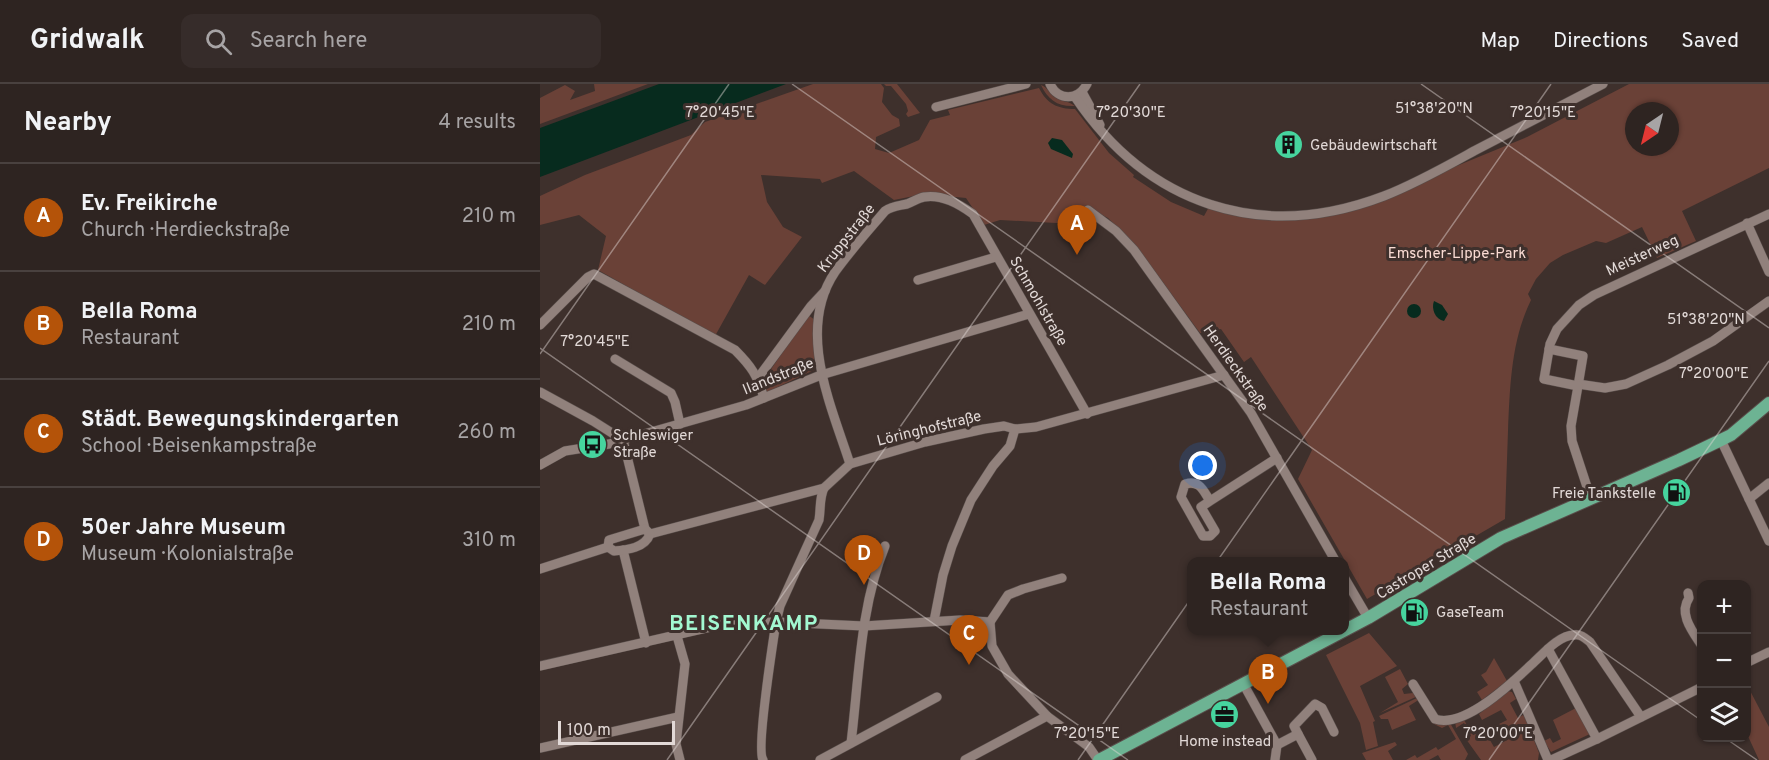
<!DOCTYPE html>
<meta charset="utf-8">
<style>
:root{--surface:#2e2421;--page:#362c2a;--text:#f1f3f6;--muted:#a7a4a5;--line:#49413f;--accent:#b45309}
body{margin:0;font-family:Overpass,sans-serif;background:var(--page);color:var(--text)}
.controls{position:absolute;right:18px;bottom:18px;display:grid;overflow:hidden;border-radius:12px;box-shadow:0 2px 4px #0004}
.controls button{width:54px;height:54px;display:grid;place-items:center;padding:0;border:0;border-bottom:2px solid var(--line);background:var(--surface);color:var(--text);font:30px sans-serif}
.compass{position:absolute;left:1085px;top:18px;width:54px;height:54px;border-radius:50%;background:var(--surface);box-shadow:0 2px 4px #0004;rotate:215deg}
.scale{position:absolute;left:18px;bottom:15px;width:117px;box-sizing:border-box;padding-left:6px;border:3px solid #e2d9d7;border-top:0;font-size:16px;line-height:21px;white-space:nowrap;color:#e2d9d7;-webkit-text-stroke:4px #3e302c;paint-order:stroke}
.you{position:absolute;left:663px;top:382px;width:21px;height:21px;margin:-15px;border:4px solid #fff;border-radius:50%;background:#1a73e8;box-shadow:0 0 0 9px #1a73e833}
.badge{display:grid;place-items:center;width:39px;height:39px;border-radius:50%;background:var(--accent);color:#fff;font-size:20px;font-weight:700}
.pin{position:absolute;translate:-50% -50px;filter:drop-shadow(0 2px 3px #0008)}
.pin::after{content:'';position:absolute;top:32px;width:21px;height:18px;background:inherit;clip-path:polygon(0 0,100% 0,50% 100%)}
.popup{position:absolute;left:647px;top:473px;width:162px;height:78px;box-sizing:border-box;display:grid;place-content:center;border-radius:12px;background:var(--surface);filter:drop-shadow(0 2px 4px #0005);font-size:20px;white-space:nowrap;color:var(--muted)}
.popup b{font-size:22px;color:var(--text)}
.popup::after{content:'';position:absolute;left:50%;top:100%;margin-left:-12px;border:12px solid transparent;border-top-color:var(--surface)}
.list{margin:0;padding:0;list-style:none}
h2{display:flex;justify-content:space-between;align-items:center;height:78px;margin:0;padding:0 24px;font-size:26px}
h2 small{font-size:20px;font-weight:400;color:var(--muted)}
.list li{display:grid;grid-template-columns:39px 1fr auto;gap:18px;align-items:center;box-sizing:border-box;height:108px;padding:0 24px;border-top:2px solid var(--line)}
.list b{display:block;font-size:22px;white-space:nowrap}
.list p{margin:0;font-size:20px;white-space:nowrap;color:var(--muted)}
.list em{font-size:20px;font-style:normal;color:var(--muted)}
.icon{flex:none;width:33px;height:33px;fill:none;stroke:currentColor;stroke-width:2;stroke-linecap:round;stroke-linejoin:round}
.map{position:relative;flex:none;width:1229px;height:676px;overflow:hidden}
header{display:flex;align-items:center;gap:36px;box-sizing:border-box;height:84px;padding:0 30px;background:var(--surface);border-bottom:2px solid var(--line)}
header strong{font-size:28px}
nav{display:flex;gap:33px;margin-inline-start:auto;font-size:21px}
.search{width:420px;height:54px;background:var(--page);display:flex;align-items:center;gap:15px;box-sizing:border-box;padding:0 21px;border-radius:12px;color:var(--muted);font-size:22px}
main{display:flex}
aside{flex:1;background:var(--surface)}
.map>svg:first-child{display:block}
</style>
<header>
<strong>Gridwalk</strong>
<div class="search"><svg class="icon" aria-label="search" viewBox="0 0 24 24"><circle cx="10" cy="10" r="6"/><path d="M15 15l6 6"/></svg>Search here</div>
<nav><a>Map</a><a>Directions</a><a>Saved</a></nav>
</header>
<main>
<aside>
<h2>Nearby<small>4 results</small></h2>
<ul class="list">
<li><span class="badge">A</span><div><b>Ev. Freikirche</b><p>Church · Herdieckstraße</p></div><em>210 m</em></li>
<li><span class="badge">B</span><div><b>Bella Roma</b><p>Restaurant</p></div><em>210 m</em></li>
<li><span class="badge">C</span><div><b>Städt. Bewegungskindergarten</b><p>School · Beisenkampstraße</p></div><em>260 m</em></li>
<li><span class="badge">D</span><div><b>50er Jahre Museum</b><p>Museum · Kolonialstraße</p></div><em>310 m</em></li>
</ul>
</aside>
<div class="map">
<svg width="1229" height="676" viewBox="0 0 1229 676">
<rect width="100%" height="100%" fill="#3e302c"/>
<g fill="#6a4137" fill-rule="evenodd">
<path d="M54,0H108L0,40V14L25,1L35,7L30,16L55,7Z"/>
<path d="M273,0H341L344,4L342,18L352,31L359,35L360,42L336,53L335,65L349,69L379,56L390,36L410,31L408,26L499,4C507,20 518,25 535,25L569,69L594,91L593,93L631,118L664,132L670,121L692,128L772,131L880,97L987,53L1089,0H1229V84L1142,127L1156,157L1117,174L1102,143L1066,159L1056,157L1023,171L1010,179L996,195L988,210L991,216C971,257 970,302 968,347C967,376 966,406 965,435L827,515L758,395L772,366L711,273L704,278L681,245L660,249L600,167L568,134L551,125L534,140L460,136L444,141L426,114L384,110L354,116L314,87L282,99L280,95L221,91L227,118L243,143L262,153L225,201L209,191L175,252L58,186L66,152L39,131L0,141V112L45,91L151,51L165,38ZM1094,27H1130V63H1094Z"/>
<path d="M344,0H357L380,29L368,33L366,30L368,27L366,20L351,2H346Z"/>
<path d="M501,1C509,4 509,10 516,14C523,18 529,17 535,22C518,23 508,16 501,1Z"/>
<path d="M268,231L275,236L274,286L227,308L223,297Z"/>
<path d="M829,549L857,582L820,602L835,637L833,638L838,662L826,666L820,639L786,571Z"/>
<path d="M954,574L967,597L942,616L937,608L948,601L941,591L946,588Z"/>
<path d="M860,585L868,600L862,605L864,610L873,609L878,612L840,629L858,618L845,593Z"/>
<path d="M1206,599L1229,643V676H1219L1207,650Z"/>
<path d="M968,607L972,608L976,615L970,619L978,634L983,631L986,635L999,669L998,676H941L926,655L931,652L924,639L916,644L915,637L924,636L933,651L944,646L954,663L971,654L966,644L960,647L957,641L967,636L961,626L942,636L939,630Z"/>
<path d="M879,613L880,615L869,622L876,636L852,646L848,635H841L839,632Z"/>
<path d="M1036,624L1050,650L1011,668L1004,657L1010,654L1013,659L1021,655L1013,636Z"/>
<path d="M894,637L910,639L928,670L925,676H901L898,671L889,676H866L875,671L877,674L896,663L898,666L916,655L908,641L902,644L892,639Z"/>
<path d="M855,658L857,661L848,667L853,676H826L822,669Z"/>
</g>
<g fill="#072b1e">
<path d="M119,0H246L0,93V44Z"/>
<path d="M512,54L522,56L533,70L532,74L511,65L508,59Z"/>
<path d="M894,217L902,221L908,230L904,237C895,235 891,225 894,217Z"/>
<circle cx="874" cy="227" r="7"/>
</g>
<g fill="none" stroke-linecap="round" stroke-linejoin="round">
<defs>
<g id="minor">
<path d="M510,0C518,17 538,17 547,0"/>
<path d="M542,8L560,41"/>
<path d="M535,13C608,121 721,159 844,112C875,100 905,83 934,67C977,45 1020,22 1063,0"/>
<path d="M396,23L486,0"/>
<path d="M548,126L576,147L594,166L711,329L796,478"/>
<path d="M1207,139L1229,188"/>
<path d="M378,196L456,173"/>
<path d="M0,241L48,193L54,190L195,266C212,283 217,291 224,314"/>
<path d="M1009,265L1043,272L1038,302"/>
<path d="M75,275L131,309L135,318L140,340"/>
<path d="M218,294L271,222L285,207"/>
<path d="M1038,300L1065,304L1086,300L1128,281L1173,257L1229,217"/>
<path d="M0,308L53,337L83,356L105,445"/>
<path d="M1181,356L1229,457"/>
<path d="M310,380C291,321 256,246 295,188C310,167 328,147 345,127C352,122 358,122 367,120C373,118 378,114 384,113C402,110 419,120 433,130L547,330"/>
<path d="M0,381L25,367L69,360L206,321L281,291L489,230"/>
<path d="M1051,415L1032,357L1031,342L1038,302L1004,295L1010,260L1017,245L1039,221L1054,211L1229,130"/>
<path d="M1209,415L1229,399"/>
<path d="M670,417L661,423L675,447L670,452H663L641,413L645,400C660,396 663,406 670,417L737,374"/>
<path d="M110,450L284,404L310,380L385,358L444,345L464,342L475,345L496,343L684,291"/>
<path d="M83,466L106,559"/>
<path d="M0,485L68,463L69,456L105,445L110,450C105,464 87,466 74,467L68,463"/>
<path d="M804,493L828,534"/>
<path d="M1148,509L1149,514C1138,530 1153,548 1162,562"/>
<path d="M394,537L403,491L412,462L431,416L453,382L470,362L475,345"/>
<path d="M450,538L468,511L483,505L522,494"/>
<path d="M137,552L145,580L136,660L140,676"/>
<path d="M1008,565L1057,655"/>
<path d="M1206,579L1229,568"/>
<path d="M0,582L184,540L236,538L324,542L420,536L450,538L452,562L468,590L507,632L549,663L558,676"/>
<path d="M974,597L1008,676"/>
<path d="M873,600L895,635C924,645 972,599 992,580C1003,570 1019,551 1034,551C1041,550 1045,554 1050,558L1101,633"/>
<path d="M704,601L737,661L735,676"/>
<path d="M758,650L754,642L775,620L782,624L794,648"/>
<path d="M311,659C319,594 320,523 345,462"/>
<path d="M737,661L758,650L772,676"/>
<path d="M0,664L138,633"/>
<path d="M223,676C216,665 233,558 236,538L240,522L279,436C281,424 279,415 284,404"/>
<path d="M280,676L397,613"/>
<path d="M425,676L507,632"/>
<path d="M1011,676L1057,655L1162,603"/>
</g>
<path id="major" d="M559,676L828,534L961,454L1139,376L1181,356L1191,351L1229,319"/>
</defs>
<use href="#minor" stroke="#594e4b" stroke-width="10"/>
<use href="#major" stroke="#594e4b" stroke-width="14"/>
<use href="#minor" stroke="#91817c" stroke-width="9"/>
<use href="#major" stroke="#6db393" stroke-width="12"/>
</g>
<path fill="none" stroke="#e2d9d7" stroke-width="1.5" stroke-opacity="0.45" d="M252,0L1162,637M881,0L1229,244M0,264L588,676M0,270L189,0M1185,654L1217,676M127,676L600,0M538,676L1011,0M949,676L1229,277"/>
<defs>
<symbol id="building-disc" viewBox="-11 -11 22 22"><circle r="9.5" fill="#46d49e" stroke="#3e302c"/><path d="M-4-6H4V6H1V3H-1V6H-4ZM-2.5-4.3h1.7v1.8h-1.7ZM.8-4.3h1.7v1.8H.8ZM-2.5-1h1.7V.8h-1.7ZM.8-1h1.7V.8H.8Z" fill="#111"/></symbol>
<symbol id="bus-disc" viewBox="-11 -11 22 22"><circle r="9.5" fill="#46d49e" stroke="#3e302c"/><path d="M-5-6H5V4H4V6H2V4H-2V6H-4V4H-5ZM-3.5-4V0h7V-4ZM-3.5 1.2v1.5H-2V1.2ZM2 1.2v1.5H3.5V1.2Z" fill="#111"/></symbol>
<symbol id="fuel-disc" viewBox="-11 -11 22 22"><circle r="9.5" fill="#46d49e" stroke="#3e302c"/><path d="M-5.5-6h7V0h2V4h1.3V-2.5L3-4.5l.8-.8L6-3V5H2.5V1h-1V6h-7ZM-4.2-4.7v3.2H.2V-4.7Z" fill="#111"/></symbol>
<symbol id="office-disc" viewBox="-11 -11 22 22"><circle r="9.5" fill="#46d49e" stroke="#3e302c"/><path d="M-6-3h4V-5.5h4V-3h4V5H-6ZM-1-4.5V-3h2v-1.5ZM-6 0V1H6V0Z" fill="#111"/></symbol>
</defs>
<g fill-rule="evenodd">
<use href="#building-disc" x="732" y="44" width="33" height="33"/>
<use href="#bus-disc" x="36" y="344" width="33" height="33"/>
<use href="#fuel-disc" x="1120" y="392" width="33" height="33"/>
<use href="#fuel-disc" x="858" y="512" width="33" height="33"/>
<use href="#office-disc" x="668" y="614" width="33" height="33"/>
</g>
<g text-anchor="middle" stroke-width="6" stroke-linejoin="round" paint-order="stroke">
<g font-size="15" fill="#e2d9d7" stroke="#3e302c" text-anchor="start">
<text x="770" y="66">Gebäudewirtschaft</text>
<text x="73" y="356">Schleswiger<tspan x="73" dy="17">Straße</tspan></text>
<text x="1116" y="414" text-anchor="end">Freie Tankstelle</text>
<text x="896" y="533">GaseTeam</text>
<text x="685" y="662" text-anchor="middle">Home instead</text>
</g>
<g font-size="15" fill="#e2d9d7" stroke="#3e302c">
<text transform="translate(306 154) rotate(-52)" y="5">Kruppstraße</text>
<text transform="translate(1102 171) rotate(-25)" y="5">Meisterweg</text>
<text transform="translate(499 217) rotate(60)" y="5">Schmohlstraße</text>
<text transform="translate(696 284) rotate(55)" y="5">Herdieckstraße</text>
<text transform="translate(238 292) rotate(-22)" y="5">Ilandstraße</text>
<text transform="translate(389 344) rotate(-14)" y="5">Löringhofstraße</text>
<text transform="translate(886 482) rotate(-31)" y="5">Castroper Straße</text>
</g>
<g font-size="15" fill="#fadbd3" stroke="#3e302c">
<text x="917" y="174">Emscher-Lippe-Park</text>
</g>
<g font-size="21" font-weight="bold" letter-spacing="1.5" fill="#a2f8d1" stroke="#3e302c">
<text x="204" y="546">BEISENKAMP</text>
</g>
</g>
<g font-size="15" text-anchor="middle" fill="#e2d9d7" stroke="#3e302c" stroke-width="6" stroke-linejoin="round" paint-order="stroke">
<text x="894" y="29">51°38'20"N</text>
<text x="180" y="33">7°20'45"E</text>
<text x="591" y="33">7°20'30"E</text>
<text x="1003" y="33">7°20'15"E</text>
<text x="1166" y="240">51°38'20"N</text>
<text x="55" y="262">7°20'45"E</text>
<text x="1174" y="294">7°20'00"E</text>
<text x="547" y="654">7°20'15"E</text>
<text x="958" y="654">7°20'00"E</text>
</g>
</svg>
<div class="controls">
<button>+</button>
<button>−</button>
<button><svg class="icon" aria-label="layers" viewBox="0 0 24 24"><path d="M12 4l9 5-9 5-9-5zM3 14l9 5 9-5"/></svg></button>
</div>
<svg class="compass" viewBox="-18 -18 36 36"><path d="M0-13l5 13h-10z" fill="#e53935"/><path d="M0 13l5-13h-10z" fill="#a7a4a5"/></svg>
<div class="scale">100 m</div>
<div class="you"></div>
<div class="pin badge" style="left:537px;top:171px">A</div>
<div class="pin badge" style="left:728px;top:620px">B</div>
<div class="popup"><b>Bella Roma</b>Restaurant</div>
<div class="pin badge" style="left:429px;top:581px">C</div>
<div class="pin badge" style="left:324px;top:501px">D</div>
</div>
</main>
